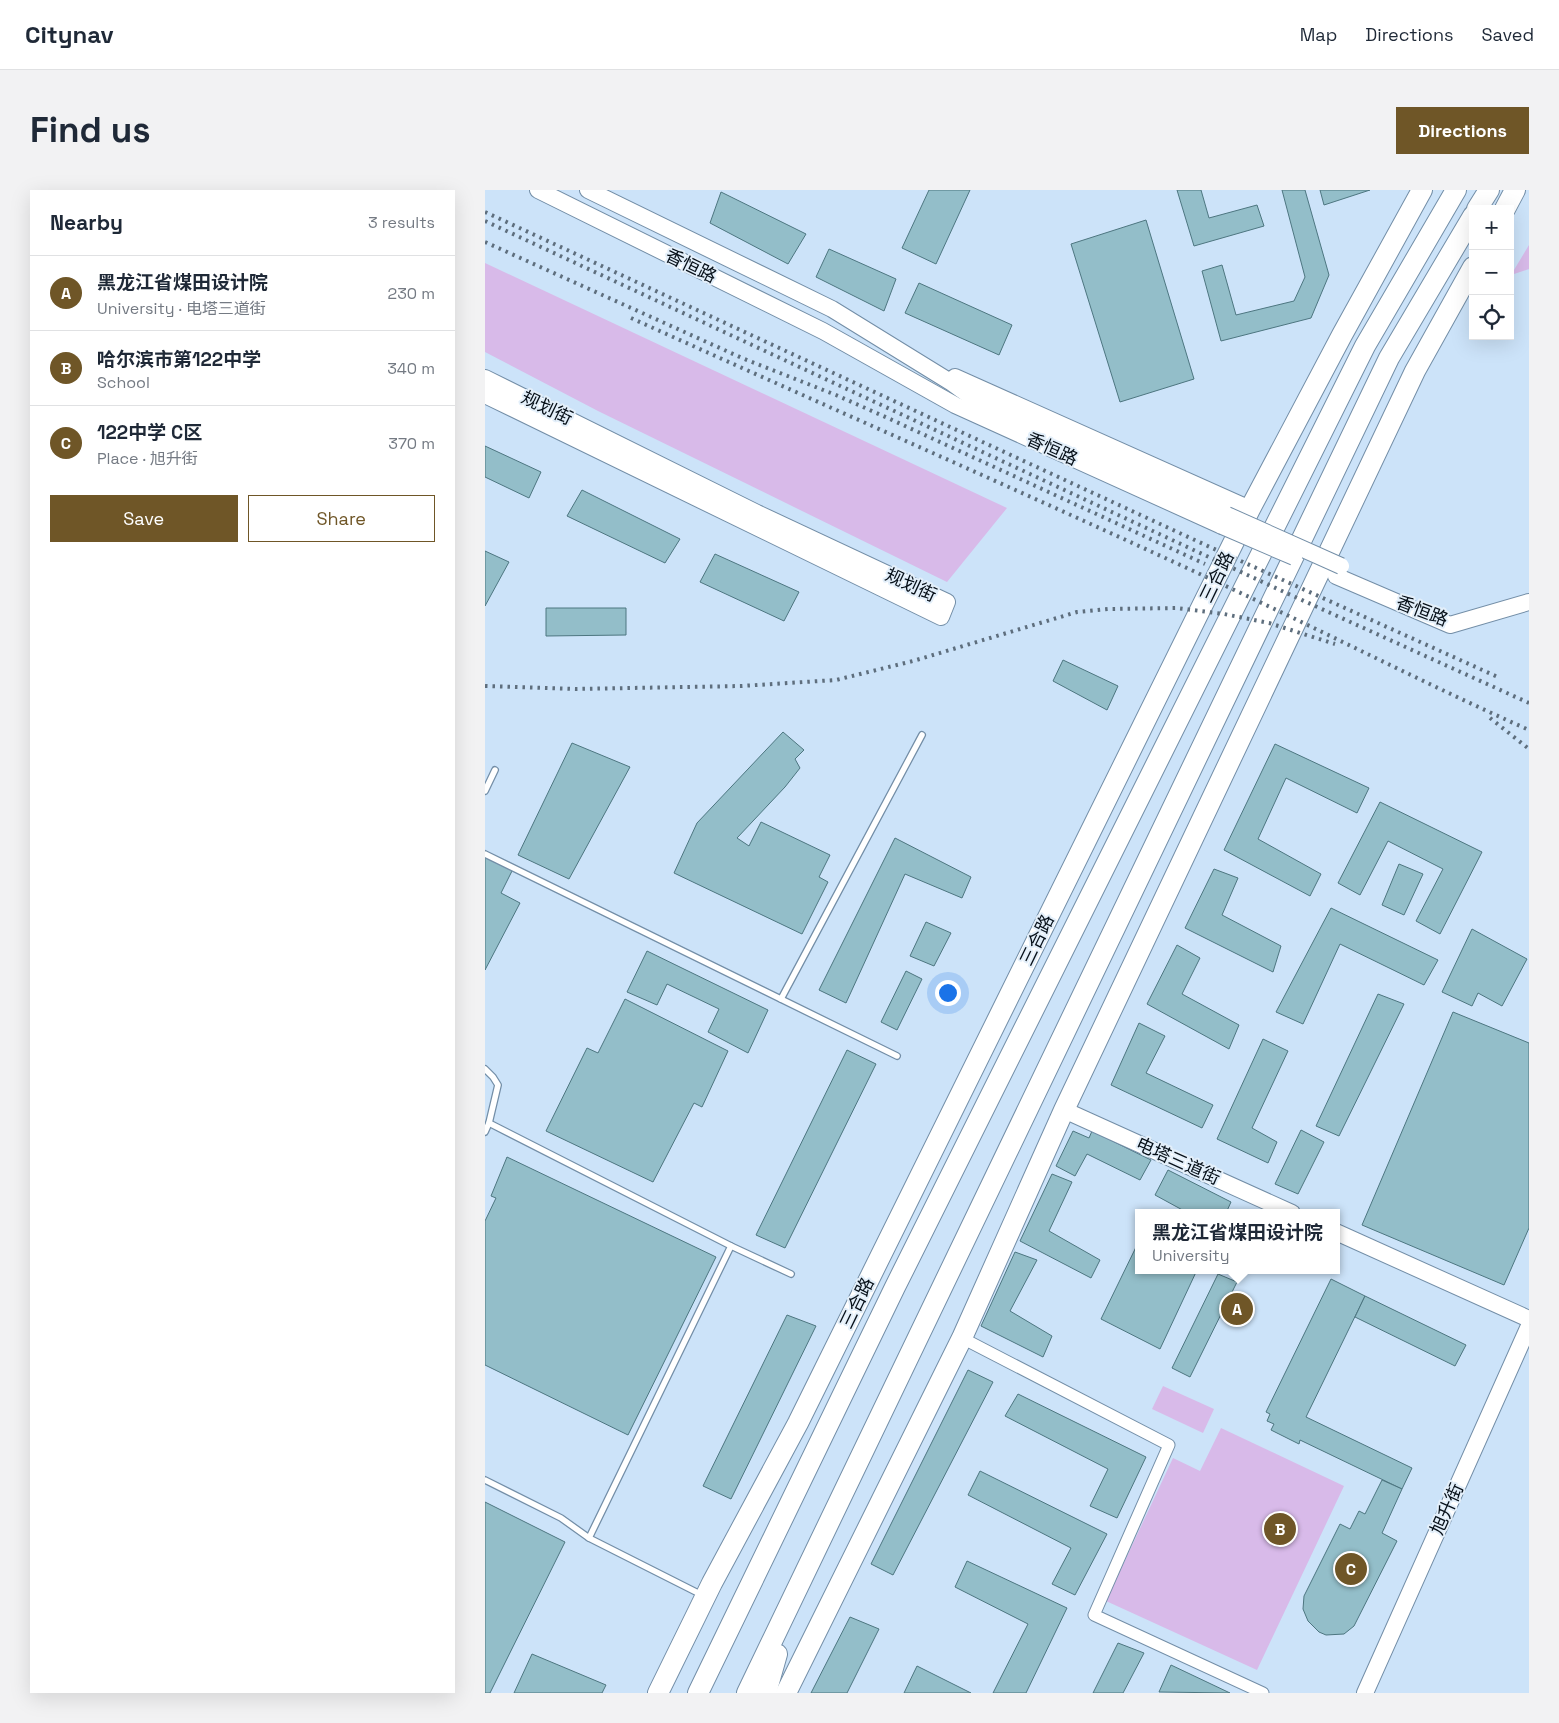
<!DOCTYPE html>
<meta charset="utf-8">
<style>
:root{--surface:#fff;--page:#f2f2f3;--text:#1f2937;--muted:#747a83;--line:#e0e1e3;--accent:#6f5627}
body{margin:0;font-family:"Space Grotesk","Noto Sans SC",sans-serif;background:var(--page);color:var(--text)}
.controls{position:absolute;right:15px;top:15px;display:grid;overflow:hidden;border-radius:0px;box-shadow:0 5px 20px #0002}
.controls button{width:45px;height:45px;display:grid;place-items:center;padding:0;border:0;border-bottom:1px solid var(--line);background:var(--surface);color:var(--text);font:25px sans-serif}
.you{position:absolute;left:462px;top:802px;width:18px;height:18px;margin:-12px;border:4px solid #fff;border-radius:50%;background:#1a73e8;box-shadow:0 0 0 8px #1a73e833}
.badge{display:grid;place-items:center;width:32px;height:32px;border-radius:50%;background:var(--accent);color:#fff;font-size:16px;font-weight:700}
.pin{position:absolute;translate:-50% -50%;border:2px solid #fff;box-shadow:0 1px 5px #0006}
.popup{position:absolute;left:650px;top:1019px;width:205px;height:65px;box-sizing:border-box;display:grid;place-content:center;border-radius:0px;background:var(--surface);filter:drop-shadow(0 1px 4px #0005);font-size:16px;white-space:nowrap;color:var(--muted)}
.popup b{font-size:19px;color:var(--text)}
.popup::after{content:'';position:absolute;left:50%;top:100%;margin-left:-10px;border:10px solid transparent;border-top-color:var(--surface)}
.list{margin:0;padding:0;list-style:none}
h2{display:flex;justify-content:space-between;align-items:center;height:65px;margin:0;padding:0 20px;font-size:21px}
h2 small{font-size:16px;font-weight:400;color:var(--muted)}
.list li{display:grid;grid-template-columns:32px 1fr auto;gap:15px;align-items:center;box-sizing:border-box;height:75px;padding:0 20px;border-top:1px solid var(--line)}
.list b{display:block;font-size:19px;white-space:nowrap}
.list p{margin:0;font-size:16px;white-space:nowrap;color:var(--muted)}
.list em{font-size:16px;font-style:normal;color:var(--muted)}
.actions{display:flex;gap:10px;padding:15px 20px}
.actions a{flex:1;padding:11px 0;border:1px solid var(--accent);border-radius:0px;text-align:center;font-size:18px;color:var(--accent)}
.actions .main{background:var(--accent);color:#fff}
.icon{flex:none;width:28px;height:28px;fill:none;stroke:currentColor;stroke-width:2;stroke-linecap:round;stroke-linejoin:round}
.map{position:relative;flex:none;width:1044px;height:1503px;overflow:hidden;border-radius:0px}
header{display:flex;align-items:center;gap:30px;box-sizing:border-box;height:70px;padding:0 25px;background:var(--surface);border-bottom:1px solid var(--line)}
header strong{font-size:24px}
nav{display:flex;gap:28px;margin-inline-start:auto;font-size:18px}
.intro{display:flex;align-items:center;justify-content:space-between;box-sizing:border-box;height:120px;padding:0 30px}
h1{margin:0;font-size:35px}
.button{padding:12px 22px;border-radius:0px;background:var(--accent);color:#fff;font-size:18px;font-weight:700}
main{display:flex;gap:30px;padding:0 30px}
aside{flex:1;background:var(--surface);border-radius:0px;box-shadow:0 5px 20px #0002}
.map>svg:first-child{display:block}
</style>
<header>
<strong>Citynav</strong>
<nav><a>Map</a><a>Directions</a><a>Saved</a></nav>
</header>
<div class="intro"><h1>Find us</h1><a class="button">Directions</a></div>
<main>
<aside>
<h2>Nearby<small>3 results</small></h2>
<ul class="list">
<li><span class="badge">A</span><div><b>黑龙江省煤田设计院</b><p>University · 电塔三道街</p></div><em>230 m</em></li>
<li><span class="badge">B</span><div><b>哈尔滨市第122中学</b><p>School</p></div><em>340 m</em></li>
<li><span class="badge">C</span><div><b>122中学 C区</b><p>Place · 旭升街</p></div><em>370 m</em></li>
</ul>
<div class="actions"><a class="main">Save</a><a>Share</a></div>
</aside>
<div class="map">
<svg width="1044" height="1503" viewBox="0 0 1044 1503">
<rect width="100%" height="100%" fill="#cce3f9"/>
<g fill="#d8bae9">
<path d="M1044,55V79L1026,85Z"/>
<path d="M0,73L522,318L462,392L113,221L0,162Z"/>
<path d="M678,1196L729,1219L718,1243L667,1219Z"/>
<path d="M736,1238L859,1296L772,1480L621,1411L688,1268L715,1281Z"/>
</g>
<g fill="#93bec9" stroke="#4d7680">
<path d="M444,0H485L451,74L417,58Z"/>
<path d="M692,0H716L724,28L772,15L779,36L709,56Z"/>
<path d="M797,0H820L844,85L826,128L736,151L717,81L737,75L751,125L809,111L820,87Z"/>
<path d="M835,0H885L839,15Z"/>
<path d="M236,2L321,44L303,74L225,33Z"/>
<path d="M661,30L709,189L635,212L586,54Z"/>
<path d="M344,59L411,89L399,121L331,87Z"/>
<path d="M434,93L527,135L514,165L420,123Z"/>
<path d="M0,256L56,282L44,308L0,287Z"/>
<path d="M97,300L195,349L180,373L82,326Z"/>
<path d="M0,361L24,372L0,416Z"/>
<path d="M230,364L314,402L299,431L215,392Z"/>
<path d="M61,418H141V445L61,446Z"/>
<path d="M578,470L633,496L622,520L568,491Z"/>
<path d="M298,542L319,560L310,569L315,578L300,597L252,648L264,656L276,632L345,665L334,687L343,692L317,744L189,683L212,633Z"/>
<path d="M87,553L145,577L84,689L33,665Z"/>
<path d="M790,554L884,598L872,623L801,588L773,649L836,684L825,706L739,660Z"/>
<path d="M895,612L997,662L955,744L931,731L958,679L903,651L875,705L853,693Z"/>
<path d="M410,648L486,687L477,708L420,684L361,813L334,800Z"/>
<path d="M0,666L28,679L16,703L35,713L0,780Z"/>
<path d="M914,674L938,684L919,725L897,715Z"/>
<path d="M729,679L753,688L737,725L796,756L788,782L700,738Z"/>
<path d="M846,718L953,770L939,795L855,754L818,834L791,822Z"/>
<path d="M441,732L466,743L449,776L425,766Z"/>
<path d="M987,739L1042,769L1017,816L993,803L987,816L957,802Z"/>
<path d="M692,755L715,768L697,804L754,835L744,859L662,814Z"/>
<path d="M162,761L283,820L263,863L223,842L234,819L182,794L172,815L142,802Z"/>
<path d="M421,781L437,789L412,840L396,832Z"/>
<path d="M893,804L919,814L854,946L831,936Z"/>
<path d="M140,809L243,861L217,917L209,913L168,992L61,941L102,858L113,863Z"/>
<path d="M968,822L1044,853V1038L1019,1095L877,1035Z"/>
<path d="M654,833L680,846L661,883L728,915L717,938L626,895Z"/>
<path d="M778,849L803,861L767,938L792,952L783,973L732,949Z"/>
<path d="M362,860L391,874L300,1058L271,1045Z"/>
<path d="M816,940L839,952L813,1004L790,994Z"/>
<path d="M588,941L604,948L607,941L666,970L655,990L602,964L590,986L571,976Z"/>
<path d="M22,967L231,1067L143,1245L0,1175V1031L11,1008L6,1006Z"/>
<path d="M683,980L746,1012L741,1023H703L670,1005Z"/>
<path d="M567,984L587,992L564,1041L615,1070L606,1088L535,1051Z"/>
<path d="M653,1053V1080H712L675,1159L616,1129Z"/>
<path d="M530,1062L552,1070L525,1121L567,1146L558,1167L496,1136Z"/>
<path d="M733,1084L752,1092L705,1187L687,1178Z"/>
<path d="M846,1089L880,1106L821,1227L927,1278L917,1299L815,1250L814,1254L786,1240L789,1234L782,1231L785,1224L781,1222Z"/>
<path d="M880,1106L981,1155L970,1176L870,1127Z"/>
<path d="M302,1125L331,1136L246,1309L218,1296Z"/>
<path d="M483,1180L508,1192L408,1385L386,1374Z"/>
<path d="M533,1204L661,1267L632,1328L605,1316L623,1279L520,1226Z"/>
<path d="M495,1281L622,1344L590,1405L567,1394L586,1358L483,1305Z"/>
<path d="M897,1290L917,1299L897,1343L912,1351L869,1436L859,1444L841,1445L834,1442L823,1431L818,1419L819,1406L855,1334L865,1339L874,1321L880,1324Z"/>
<path d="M0,1312L80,1352L5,1503H0Z"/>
<path d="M482,1371L582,1418L541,1503H508L543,1434L470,1397Z"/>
<path d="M365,1427L394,1439L362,1503H326Z"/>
<path d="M633,1453L659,1463L638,1503H608Z"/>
<path d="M47,1464L121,1495L117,1503H29Z"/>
<path d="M686,1475L745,1503L674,1502Z"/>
<path d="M432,1476L486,1503H419Z"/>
</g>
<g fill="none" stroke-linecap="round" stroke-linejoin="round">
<defs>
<g id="lane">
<path d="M0,601L10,580"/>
<path d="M0,664L412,866"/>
<path d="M296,809L437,545"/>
<path d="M0,879L8,887L13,895L4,933L0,942"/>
<path d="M4,933L246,1056L306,1084"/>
<path d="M0,1290L76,1328L104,1348L217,1405"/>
<path d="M104,1348L246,1056"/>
</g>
<path id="street" d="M477,1148L684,1255L609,1425L778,1503"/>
<g id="secondary">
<path d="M53,0L338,141L470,215L737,336"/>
<path d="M103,0L347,119L467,193L485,206L742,325"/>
<path d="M470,187L765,319"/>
<path d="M0,188L272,323L462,412L456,427L0,205"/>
<path d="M851,386L965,435L1044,412"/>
<path d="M579,920L807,1023"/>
<path d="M851,1042L1044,1129"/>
<path d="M880,1503L1044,1136"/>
</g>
<g id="highway">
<path d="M992,19L1004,0"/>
<path d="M1020,19L1030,0"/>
<path d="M173,1503L227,1393L313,1233L765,319L857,145L937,0"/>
<path d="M213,1503L410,1097L880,156L971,0"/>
<path d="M262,1503L904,168L988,26"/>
<path d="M281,1503L292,1464"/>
<path d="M301,1503L477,1148L579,920L930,181L988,77"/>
</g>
</defs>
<use href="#lane" stroke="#738ea7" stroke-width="8"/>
<use href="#street" stroke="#738ea7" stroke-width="13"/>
<use href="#secondary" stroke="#738ea7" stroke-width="18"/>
<use href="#highway" stroke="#738ea7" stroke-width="22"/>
<use href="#lane" stroke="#fff" stroke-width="5.5"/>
<use href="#street" stroke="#fff" stroke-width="11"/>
<use href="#secondary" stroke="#fff" stroke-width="16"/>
<use href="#highway" stroke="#fff" stroke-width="20"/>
<g stroke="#5e6e7d" stroke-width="4" stroke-dasharray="2.5 5" stroke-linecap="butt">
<path d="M0,22L727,358L1015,488"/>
<path d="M0,31L797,401L1044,513"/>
<path d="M0,52L257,168L351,205L405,229L720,374"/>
<path d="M146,128C336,214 527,297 717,385C826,435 934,491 1044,540"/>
<path d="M0,496L90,499L256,496L351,490L428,471L592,422L623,419L692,418L739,424L784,433L850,454"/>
<path d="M1005,528L1044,559"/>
</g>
<defs>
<g id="secondary-bridge">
<path d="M742,325L856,376"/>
<path d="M737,336L809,367"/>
</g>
</defs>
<use href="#secondary-bridge" stroke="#738ea7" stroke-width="18" stroke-linecap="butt"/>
<use href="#secondary-bridge" stroke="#fff" stroke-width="16"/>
</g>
<g text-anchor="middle" stroke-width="4" stroke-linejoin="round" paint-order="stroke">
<g font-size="18" fill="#050e17" stroke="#e3effa">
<text transform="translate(206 76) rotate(26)" y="6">香恒路</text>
<text transform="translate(62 218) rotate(26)" y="6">规划街</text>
<text transform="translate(567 259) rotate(24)" y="6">香恒路</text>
<text transform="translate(732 387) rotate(-64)" y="6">三合路</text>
<text transform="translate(426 395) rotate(25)" y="6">规划街</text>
<text transform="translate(937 421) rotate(21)" y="6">香恒路</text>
<text transform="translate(552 750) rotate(-64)" y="6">三合路</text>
<text transform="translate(693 971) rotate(24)" y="6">电塔三道街</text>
<text transform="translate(372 1113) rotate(-64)" y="6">三合路</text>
<text transform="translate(962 1319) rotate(-66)" y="6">旭升街</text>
</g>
</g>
</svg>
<div class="controls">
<button>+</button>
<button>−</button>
<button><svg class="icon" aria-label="locate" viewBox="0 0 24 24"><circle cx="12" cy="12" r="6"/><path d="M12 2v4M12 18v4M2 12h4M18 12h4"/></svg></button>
</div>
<div class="you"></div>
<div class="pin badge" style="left:752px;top:1119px">A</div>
<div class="popup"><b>黑龙江省煤田设计院</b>University</div>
<div class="pin badge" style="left:795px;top:1339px">B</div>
<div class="pin badge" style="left:866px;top:1379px">C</div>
</div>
</main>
